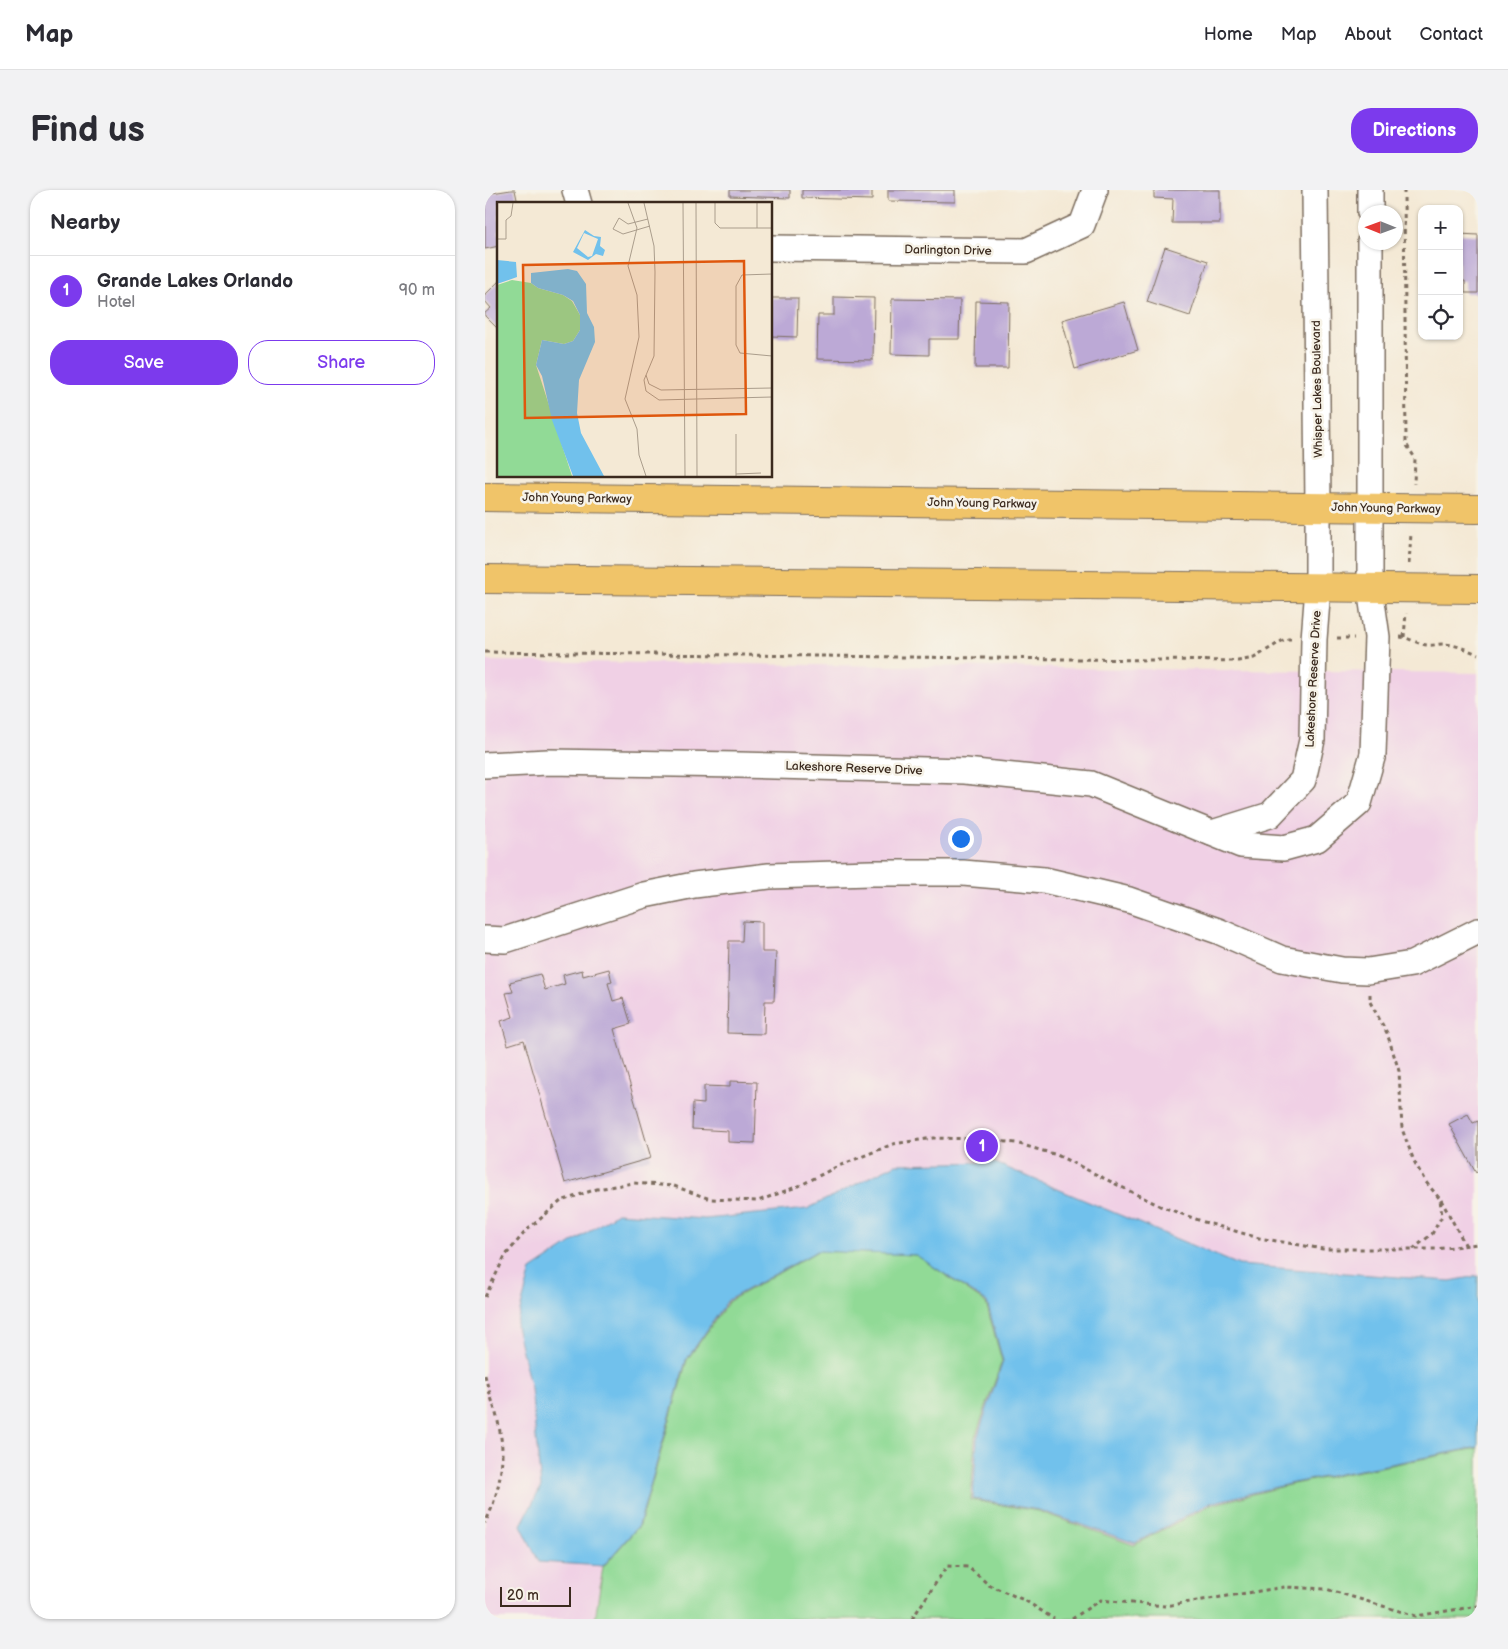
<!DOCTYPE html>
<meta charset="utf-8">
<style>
:root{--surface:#fff;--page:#f2f2f3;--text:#2b2b33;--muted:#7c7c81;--line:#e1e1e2;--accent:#7c3aed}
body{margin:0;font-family:"Balsamiq Sans",sans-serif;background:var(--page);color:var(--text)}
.controls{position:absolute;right:15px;top:15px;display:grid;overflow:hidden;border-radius:10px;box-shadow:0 1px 4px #0004}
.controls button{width:45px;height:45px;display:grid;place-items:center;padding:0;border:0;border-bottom:1px solid var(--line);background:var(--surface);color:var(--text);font:25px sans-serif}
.compass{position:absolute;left:873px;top:15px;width:45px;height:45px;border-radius:50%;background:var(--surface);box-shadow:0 1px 4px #0004;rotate:271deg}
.scale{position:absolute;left:15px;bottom:12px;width:71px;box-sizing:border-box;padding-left:5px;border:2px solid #3b2a1e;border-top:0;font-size:14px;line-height:18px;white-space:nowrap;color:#3b2a1e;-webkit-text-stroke:4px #f7f3e8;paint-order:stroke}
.you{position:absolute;left:475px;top:648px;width:18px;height:18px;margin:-12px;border:4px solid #fff;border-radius:50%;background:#1a73e8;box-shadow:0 0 0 8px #1a73e833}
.badge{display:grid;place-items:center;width:32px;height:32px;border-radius:50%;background:var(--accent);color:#fff;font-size:16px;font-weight:700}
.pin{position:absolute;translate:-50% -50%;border:2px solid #fff;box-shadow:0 1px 5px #0006}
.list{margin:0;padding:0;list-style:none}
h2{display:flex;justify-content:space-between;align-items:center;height:65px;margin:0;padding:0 20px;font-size:21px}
h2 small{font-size:16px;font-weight:400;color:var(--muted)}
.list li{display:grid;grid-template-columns:32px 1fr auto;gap:15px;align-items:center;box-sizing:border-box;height:70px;padding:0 20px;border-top:1px solid var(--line)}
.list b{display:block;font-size:19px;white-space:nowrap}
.list p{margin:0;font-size:16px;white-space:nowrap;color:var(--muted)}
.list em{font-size:16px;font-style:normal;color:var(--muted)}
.actions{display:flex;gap:10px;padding:15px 20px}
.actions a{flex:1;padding:11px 0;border:1px solid var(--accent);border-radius:20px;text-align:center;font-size:18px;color:var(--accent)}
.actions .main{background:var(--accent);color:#fff}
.icon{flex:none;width:28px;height:28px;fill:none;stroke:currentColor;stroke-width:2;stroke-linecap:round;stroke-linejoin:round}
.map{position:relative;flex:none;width:993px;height:1429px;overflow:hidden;border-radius:20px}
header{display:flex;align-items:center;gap:30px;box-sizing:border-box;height:70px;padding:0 25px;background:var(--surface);border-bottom:1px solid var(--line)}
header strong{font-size:24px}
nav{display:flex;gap:28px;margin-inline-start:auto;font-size:18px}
.intro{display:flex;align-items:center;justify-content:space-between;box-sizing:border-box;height:120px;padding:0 30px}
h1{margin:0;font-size:35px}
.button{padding:12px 22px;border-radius:20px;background:var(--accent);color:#fff;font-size:18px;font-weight:700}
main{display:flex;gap:30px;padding:0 30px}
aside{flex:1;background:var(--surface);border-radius:20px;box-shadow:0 1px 4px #0004}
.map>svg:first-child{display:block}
</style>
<header>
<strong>Map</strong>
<nav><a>Home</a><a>Map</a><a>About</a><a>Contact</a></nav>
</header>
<div class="intro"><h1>Find us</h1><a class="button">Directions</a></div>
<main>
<aside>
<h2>Nearby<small></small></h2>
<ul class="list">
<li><span class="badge">1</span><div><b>Grande Lakes Orlando</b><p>Hotel</p></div><em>90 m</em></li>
</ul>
<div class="actions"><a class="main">Save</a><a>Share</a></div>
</aside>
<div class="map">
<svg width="993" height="1429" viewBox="0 0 993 1429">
<rect width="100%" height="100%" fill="#f7f3e8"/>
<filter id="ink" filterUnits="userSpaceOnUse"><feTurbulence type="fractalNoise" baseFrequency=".02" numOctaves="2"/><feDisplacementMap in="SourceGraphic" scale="10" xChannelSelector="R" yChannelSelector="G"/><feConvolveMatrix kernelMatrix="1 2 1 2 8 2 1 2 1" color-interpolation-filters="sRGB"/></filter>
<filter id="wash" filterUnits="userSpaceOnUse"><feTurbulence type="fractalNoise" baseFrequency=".0096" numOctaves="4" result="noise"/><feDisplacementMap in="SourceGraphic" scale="20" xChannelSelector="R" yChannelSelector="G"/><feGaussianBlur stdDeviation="1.12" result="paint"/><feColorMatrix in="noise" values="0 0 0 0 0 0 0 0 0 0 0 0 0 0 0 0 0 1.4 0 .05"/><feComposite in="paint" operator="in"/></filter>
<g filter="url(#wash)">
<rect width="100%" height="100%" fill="#f4e9d5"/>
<path fill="#f0d0e5" d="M0,471L993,483V1429H0Z"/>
<path fill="#91da96" stroke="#66825a" d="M333,1061L431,1065L501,1113L517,1171L490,1248L486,1310L553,1321L649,1355L725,1315L808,1294L993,1258V1429H110L118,1377L155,1335L202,1170L244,1111Z"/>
<path fill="#71c1ec" stroke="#567685" d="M508,972L754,1075L965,1091L993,1086V1257L808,1293L725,1313L650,1353L554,1320L488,1309L492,1248L518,1171L502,1112L431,1065L332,1061L243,1110L201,1170L154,1335L118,1376L54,1372L36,1335L56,1297L46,1199L31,1136L46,1080L132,1023L220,1029L322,1019L411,974Z"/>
<g id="blocks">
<g fill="#bca9d6">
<path d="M26,0H30L33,14H14V56L0,59V4Z"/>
<path d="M245,0H305V8L245,6Z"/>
<path d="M317,0H387V10L317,8Z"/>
<path d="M403,0H470V12L403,11Z"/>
<path d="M669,0H735V33H687L688,9L669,8Z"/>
<path d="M974,44L993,45V103H980V91H974Z"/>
<path d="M680,57L723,71L705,126L662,112Z"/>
<path d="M14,91V140L0,126V123L6,118L0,111V105Z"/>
<path d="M349,107L389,108L388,170L332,169L333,125H349Z"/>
<path d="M286,108H313L312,147L286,146Z"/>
<path d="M407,109L475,110L474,149H444V165L406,164Z"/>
<path d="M491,111L524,112L523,178H490Z"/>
<path d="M639,112L653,160L590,179L577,130Z"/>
<path d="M258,731L277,732V762H291L289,811H280L279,844L242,843L244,751H257Z"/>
<path d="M124,779L127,792L123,793L128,811L138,808L146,834L129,839L166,968L80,993L39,850L23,855L16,831L28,827L21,803L28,802L25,792L55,784L60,800L80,794L78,785L97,780L98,786Z"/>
<path d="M245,891L272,892L270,953L243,952V941L207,939L208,913L219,914V896L245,897Z"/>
<path d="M983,924L988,933L993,931V981L991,983L964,934Z"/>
</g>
</g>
</g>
<g filter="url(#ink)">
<use href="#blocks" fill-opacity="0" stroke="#7c6d5e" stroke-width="1"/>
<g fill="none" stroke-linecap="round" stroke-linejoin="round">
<defs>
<g id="minor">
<path d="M90,0L94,14"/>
<path d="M885,0V22"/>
<path d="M286,58L541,61L597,35L610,0"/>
<path d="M0,575L63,572L254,575L480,581L606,594L756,655L799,658L832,649L874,613L888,564L892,447L885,398V52"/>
<path d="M727,643L785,625L818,590L827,550L829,449L833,398V317L830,0"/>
<path d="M0,749L20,750L159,705L209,695L284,686L386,683H478L559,690L644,710L733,741L797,769L857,780L883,781L927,774L993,741"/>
</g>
<g id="highway">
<path d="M0,307L993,319"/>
<path d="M0,389L993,399"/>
</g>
</defs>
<use href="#minor" stroke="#7c6d5e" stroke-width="28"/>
<use href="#highway" stroke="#7c6d5e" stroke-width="30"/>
<g stroke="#7c6d5e" stroke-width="3" stroke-dasharray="4 4" stroke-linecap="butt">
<path d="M919,0L921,254L930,268L929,294"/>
<path d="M924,374L926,343"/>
<path d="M915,447C922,447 933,454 942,455C947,456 952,454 958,454C970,454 982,460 993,464"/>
<path d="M919,447L921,423"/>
<path d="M852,448H869"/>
<path d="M0,462L753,471L769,468L800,449H806"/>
<path d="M885,804V812L902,843L914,881L917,939L929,971L940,991L955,1009L957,1026L947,1044L928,1059"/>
<path d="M956,1010L981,1056"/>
<path d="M0,1107L20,1066L40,1042L76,1011L112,999L148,993L189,996L225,1009L273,1011L314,996L351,977L408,954L448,948L493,949L531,953L572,965L675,1016L719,1032L774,1048L838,1059H951L993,1054"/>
<path d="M0,1185C4,1204 12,1222 15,1242C21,1270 13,1308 0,1333"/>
<path d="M427,1429L462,1376L483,1377L504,1395L541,1411L569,1429"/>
<path d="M587,1429L615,1410L680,1416L800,1397L841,1399L931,1426L993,1416"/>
</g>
<use href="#minor" stroke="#fff" stroke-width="25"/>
<use href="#highway" stroke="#f0c469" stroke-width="28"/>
</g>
</g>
<g text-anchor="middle" stroke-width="5" stroke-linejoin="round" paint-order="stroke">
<g font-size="12" fill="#3b2a1e" stroke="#f7f3e8">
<text transform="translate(463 60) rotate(1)" y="4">Darlington Drive</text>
<text transform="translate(832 199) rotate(-91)" y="4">Whisper Lakes Boulevard</text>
<text transform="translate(92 308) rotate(1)" y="4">John Young Parkway</text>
<text transform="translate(497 313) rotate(1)" y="4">John Young Parkway</text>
<text transform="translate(901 318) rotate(1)" y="4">John Young Parkway</text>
<text transform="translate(828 489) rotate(-87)" y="4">Lakeshore Reserve Drive</text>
<text transform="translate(369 578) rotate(2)" y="4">Lakeshore Reserve Drive</text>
</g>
</g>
<g transform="translate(12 12)">
<rect width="275" height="275" fill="#f4e9d5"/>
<path d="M15,78L34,81L41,86L66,93L75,99L83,113V128L76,139L67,142L45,138L39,163L75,274H0V83Z" fill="#91da96"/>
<path d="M88,28L97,34L104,35L103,44L108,48L106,54L99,52L91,58L76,50ZM87,31L101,37L95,54L91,55L80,46ZM0,58L19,60L20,75L0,82ZM71,67L80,69L89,82L90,111L97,125L98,140L82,178L80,211L84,231L107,274H76L55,218L45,174L39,163L45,138L67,142L76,139L83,128V113L76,99L66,93L41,86L34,81V71Z" fill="#71c1ec" fill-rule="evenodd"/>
<path fill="none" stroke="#aa9d8c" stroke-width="1" d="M131,1L140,26L131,64L140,93L142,135L128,197L140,227L142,253L149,274M147,1L157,44L158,70L157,154L147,178L149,189L162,198L275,195M186,1L188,274M199,1L200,274M218,1V21L223,26H275M260,1V26M151,17L131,22L122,16L116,27L126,32L153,24M0,37H9V18L14,14L16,1M275,72L245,73L239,84V143L243,151L275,154M149,173L152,182L164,188L275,186M239,272L264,271M239,274V232"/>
<path fill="#df570d" fill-opacity="0.15" stroke="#df570d" stroke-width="2.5" d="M247,59L249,212L28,216L26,63Z"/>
<rect width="275" height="275" fill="none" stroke="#3b2a1e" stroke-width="2.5"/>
</g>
</svg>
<div class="controls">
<button>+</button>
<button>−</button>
<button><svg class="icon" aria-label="locate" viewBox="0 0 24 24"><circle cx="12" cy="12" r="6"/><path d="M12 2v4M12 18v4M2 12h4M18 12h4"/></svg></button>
</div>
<svg class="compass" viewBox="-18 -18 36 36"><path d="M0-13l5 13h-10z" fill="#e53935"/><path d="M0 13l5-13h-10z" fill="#7c7c81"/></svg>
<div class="scale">20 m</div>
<div class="you"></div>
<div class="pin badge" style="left:497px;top:956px">1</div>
</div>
</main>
